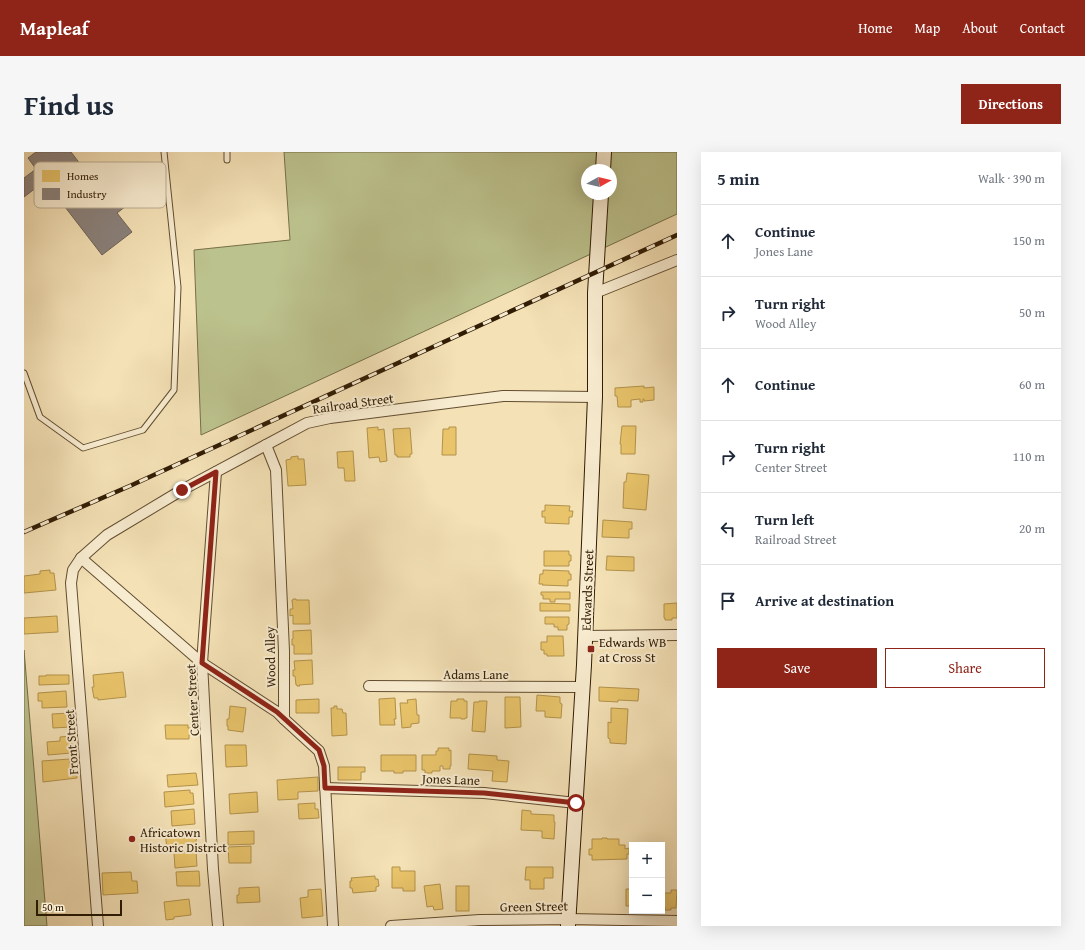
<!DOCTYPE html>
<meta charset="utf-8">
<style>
:root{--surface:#fff;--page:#f6f6f7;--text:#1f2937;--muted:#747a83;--line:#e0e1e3;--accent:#8f2418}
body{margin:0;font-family:"Gentium Book Plus",serif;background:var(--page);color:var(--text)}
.controls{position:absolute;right:12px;bottom:12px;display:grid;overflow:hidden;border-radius:0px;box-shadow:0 4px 16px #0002}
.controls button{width:36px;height:36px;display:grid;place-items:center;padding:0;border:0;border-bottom:1px solid var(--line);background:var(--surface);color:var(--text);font:20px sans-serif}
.compass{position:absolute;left:557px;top:12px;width:36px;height:36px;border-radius:50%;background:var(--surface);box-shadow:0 4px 16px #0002;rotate:82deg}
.scale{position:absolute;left:12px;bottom:10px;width:86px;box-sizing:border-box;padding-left:4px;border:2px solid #311c04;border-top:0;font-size:11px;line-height:14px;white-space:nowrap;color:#311c04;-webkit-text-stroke:3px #f8ecd0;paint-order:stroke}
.stop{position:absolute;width:12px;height:12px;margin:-9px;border:3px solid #8f2418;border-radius:50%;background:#fff}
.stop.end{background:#8f2418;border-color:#fff;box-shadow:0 1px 4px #0008}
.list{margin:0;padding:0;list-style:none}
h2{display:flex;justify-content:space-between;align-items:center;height:52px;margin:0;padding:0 16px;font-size:17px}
h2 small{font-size:13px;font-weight:400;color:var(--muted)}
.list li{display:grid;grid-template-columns:26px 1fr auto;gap:12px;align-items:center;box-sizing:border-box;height:72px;padding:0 16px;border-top:1px solid var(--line)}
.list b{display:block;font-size:15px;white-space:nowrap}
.list p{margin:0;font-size:13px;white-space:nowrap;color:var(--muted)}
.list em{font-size:13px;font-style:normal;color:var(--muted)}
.actions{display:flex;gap:8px;padding:12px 16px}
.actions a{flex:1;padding:9px 0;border:1px solid var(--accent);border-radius:0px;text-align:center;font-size:14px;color:var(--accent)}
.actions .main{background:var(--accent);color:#fff}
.icon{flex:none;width:22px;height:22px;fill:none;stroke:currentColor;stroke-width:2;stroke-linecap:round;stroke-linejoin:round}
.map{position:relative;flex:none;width:653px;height:774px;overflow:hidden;border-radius:0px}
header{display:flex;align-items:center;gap:24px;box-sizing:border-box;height:56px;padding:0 20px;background:var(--accent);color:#fff}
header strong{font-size:19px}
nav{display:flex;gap:22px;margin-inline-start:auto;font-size:14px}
.intro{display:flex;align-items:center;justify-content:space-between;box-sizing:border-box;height:96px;padding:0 24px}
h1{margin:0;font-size:28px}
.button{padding:10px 18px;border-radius:0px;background:var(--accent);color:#fff;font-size:14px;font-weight:700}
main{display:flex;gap:24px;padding:0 24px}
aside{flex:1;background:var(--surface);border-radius:0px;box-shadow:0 4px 16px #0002}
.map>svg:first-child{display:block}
</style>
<header>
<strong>Mapleaf</strong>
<nav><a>Home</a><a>Map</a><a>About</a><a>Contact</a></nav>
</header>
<div class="intro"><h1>Find us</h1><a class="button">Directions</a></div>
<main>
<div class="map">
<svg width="653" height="774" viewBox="0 0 653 774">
<rect width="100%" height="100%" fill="#f4e1b6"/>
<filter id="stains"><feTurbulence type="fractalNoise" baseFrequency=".005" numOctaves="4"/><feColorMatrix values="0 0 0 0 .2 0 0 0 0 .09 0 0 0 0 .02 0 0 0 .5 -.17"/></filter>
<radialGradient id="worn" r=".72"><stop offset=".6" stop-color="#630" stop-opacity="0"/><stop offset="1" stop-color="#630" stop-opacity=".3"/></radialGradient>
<g fill="#bcc28d" stroke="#766f48" fill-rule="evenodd">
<path d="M260,0H653V62L177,283L170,98L266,88ZM563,18H587V42H563Z"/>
<path d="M0,498L23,774H0Z"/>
</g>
<g fill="#e9c46a" stroke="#b2924b">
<path d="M620,234V236L630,235V248L620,249V247H619V250H616V247L607,248V255H594L593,244H591V236Z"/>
<path d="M598,274H612L611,302H597V292H596Z"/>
<path d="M354,275V278L360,277L363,309L356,310L355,305L345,306L343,276Z"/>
<path d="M425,275H432V303H418L419,277H425Z"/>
<path d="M386,276L388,302H386V305H373V303H371L369,277Z"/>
<path d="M329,299L331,329H321L320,316H314L313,300Z"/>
<path d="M274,304V307H280L282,333L264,334L262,308L267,307V305Z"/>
<path d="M603,321L625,323L622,358L599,356L600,330H602Z"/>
<path d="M521,353L546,354L545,359H549L548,365H545V372L521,371V365H518V359H521Z"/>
<path d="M579,368L608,370V377H605V386L578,385Z"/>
<path d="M520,399H545V403H547V409H545V414H520Z"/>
<path d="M583,404L610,405V419L582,418Z"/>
<path d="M26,418V421H30L32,438L0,441V424L16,422V419Z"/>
<path d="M519,418L545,419V422H547V428H544V434L518,433L519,432H515L516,422H519Z"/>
<path d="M517,440H546V447H531V450H526V447H519V443H517Z"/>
<path d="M269,447H272V448H285L286,472H269V463L266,464V457H269L268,448H269Z"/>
<path d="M516,451L546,452V459H516Z"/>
<path d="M653,451V466H648V468H641V466H640V452Z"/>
<path d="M33,464L34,480L0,482V466Z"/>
<path d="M521,465H545V472L543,473V478H534V475H530V472H521Z"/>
<path d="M287,478L288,502H270V493H268V487H269V479Z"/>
<path d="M523,484H539L540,504H523V502H520V498H517V490H523Z"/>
<path d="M288,508L289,532L275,533L276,534H273V533H272L271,524H269V518H271L270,509Z"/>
<path d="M99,520L102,545L74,548V546H70L68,535H70L69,523Z"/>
<path d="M22,523H45V532L15,533V524H22Z"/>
<path d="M575,535L615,537L614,549L594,548V550L575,549Z"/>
<path d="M42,539L43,555L18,556V549H14V541Z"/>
<path d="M513,543L536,545V551L538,552L537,566L521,565V559H512Z"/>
<path d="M481,545H496L497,575L481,576Z"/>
<path d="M371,546L372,567H370L371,573H356L355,547Z"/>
<path d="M295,547V561H272V548Z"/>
<path d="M392,547L393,563H395V571L387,572V575L378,576L376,551H384L383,548Z"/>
<path d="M433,547H440V549H443V566H441V567H437V566H426L427,549H433Z"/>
<path d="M455,549H463L461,580L448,579L450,550H455Z"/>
<path d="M206,554L222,556L219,580L204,578V574H203V567H205Z"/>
<path d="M310,554H313V557H318L319,561H322L323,583L308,584L307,556H310Z"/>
<path d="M587,556L604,557L602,592L586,591V587L584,586V570L587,571Z"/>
<path d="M46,561L47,575L29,576L28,562Z"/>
<path d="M141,573H164V576H167V583H165V587H142Z"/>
<path d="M47,584L48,595L46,596L47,601L24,603L23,590L36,589V585Z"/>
<path d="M201,593H222L223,614L202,615Z"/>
<path d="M414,596H425V599L427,598V614H426V617H419V614H416V619H408V621H401V618H398V603H412V599H414Z"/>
<path d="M445,602L473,604V608L485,609L483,630L468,629L469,619L444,617Z"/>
<path d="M357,603H392V619H379V621H370V619H357Z"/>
<path d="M46,607V613H49L50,622H53V626L19,630L18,609Z"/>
<path d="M314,615H341V620H337V628H314Z"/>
<path d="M172,621L174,633L144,635L143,623Z"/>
<path d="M294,625V639L274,640V647L254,648L253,628Z"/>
<path d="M166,638V641H169L170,652L141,655L140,640Z"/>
<path d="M233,640L234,660L206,662L205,642Z"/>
<path d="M291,651V657H294L295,666L275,667L274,652Z"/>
<path d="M170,657L171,672L148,674L147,659Z"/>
<path d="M498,658L507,659V662L530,663V670H531L530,687L518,686V679L497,678Z"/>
<path d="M172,679L173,687L172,688V694L143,696L141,681Z"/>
<path d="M230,679V692L204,693V680Z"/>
<path d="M578,686H583V687H595V693H601V697L605,696V702H603V707L568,708V703H565V697H568V687H578Z"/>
<path d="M227,694V711H205L204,695Z"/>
<path d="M172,699L173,714L151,716L150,701Z"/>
<path d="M368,715H376V719H391V739H379V736H368Z"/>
<path d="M502,715H529V726H520V737H506V728H501Z"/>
<path d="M175,719L176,734H153L152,720Z"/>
<path d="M107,720L108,729H113L114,741L79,743L78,721Z"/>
<path d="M351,724V727H354L355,734L352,735V739L329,741L328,736H326V729H328L327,726Z"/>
<path d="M416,732L419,757L410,758L409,754L403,755L400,734Z"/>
<rect x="432" y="734" width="13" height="25"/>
<path d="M235,735L236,750L213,751V743H215V736Z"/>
<path d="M297,737L299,764L278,766L276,746L284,745V738Z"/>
<path d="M602,737H608V757H607V754H602Z"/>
<path d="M647,738H653L652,756H647V758H641V755H638V741H647Z"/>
<path d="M165,747L167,763L150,765V767L142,768L140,750Z"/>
</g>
<path fill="#8a817c" stroke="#6f6358" d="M12,0H47L87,52L99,43L106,51L93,61L108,80L78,103L21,29L0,45V26L12,17L4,6Z"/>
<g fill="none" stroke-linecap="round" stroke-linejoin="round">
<defs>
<g id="lane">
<path d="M203,0V8"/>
<path d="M0,221L16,265L59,296L119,278L150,238L154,135L140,0"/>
</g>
<g id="street">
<path d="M571,141L653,108"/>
<path d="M242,293L252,318L260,499V567L295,599L300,614L309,774"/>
<path d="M192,320L178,511L189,717L194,774"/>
<path d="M57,406L178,511L253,560L260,567"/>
<path d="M561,484L653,483"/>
<path d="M345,534L559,535"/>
<path d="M301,636L460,641L552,651"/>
<path d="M74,774L47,431L49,418L57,406L83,383L158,338L283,271L306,266L479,244L571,245"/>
<path d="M367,774L456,768L544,767L653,769"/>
</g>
<g id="secondary">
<path d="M579,18L580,0"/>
<path d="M544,774L560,513L571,245V141L577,42"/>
</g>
</defs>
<use href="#lane" stroke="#624d30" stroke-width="7"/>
<use href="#street" stroke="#624d30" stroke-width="12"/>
<use href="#secondary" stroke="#311c04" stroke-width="16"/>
<use href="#lane" stroke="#f8ecd0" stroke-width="5"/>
<use href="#street" stroke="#f8ecd0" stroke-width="10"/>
<use href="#secondary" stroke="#f8ecd0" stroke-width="14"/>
<defs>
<path id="rail" d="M0,380L108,333L653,83"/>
</defs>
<use href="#rail" stroke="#311c04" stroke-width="4.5"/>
<use href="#rail" stroke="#f8ecd0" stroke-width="3" stroke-dasharray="9" stroke-linecap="butt"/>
</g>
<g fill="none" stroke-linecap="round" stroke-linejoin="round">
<path stroke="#8f2418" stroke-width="5" d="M158,338L192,320L178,511L253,560L295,598L300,614L301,636L460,641L552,651"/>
</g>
<g fill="#8f2418" stroke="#f8ecd0" stroke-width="1.5">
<rect x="563" y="493" width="8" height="8" rx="2"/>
<circle cx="108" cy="687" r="4"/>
</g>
<g text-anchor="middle" stroke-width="4" stroke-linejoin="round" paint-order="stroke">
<g font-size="13" fill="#311c04" stroke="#f8ecd0">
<text transform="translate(329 251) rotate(-8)" y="5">Railroad Street</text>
<text transform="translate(563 438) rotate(-88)" y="5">Edwards Street</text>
<text transform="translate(246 505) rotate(-91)" y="5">Wood Alley</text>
<text x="452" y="527">Adams Lane</text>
<text transform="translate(168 548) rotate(-93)" y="5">Center Street</text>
<text transform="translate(47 590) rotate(-94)" y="5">Front Street</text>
<text transform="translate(427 627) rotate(2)" y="5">Jones Lane</text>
<text transform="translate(510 754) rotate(-1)" y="5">Green Street</text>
</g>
<g font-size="13" fill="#311c04" stroke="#f8ecd0" text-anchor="start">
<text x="575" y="495">Edwards WB<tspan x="575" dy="15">at Cross St</tspan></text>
<text x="116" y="685">Africatown<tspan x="116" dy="15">Historic District</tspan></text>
</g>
</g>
<rect x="10" y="10" width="132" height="46" rx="6" fill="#f8ecd0" stroke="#bcae93" stroke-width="1"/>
<rect x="18" y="18" width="18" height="12" fill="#e9c46a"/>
<rect x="18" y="36" width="18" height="12" fill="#8a817c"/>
<g font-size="11" fill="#311c04">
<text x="43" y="28">Homes</text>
<text x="43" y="46">Industry</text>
</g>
<rect width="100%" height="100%" filter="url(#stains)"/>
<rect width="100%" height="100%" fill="url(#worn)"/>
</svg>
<div class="controls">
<button>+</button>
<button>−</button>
</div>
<svg class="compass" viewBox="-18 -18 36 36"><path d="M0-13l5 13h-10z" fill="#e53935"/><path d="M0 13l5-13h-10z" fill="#747a83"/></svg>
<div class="scale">50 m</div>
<div class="stop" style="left:552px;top:651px"></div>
<div class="stop end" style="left:158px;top:338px"></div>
</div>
<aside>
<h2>5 min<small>Walk · 390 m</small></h2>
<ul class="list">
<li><svg class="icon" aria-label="ahead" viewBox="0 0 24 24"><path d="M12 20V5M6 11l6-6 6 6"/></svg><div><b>Continue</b><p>Jones Lane</p></div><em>150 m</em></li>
<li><svg class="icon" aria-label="right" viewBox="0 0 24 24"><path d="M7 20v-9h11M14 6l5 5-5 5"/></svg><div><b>Turn right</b><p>Wood Alley</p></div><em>50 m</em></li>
<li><svg class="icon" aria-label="ahead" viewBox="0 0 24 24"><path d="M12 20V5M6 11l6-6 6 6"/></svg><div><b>Continue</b></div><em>60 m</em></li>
<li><svg class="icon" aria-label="right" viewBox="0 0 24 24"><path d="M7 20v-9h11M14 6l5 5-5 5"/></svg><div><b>Turn right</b><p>Center Street</p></div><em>110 m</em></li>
<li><svg class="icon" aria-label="left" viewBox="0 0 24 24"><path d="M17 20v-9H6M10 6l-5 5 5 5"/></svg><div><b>Turn left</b><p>Railroad Street</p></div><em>20 m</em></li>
<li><svg class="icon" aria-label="arrive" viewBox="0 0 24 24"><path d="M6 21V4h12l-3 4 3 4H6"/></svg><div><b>Arrive at destination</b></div></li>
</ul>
<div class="actions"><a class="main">Save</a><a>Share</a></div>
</aside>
</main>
